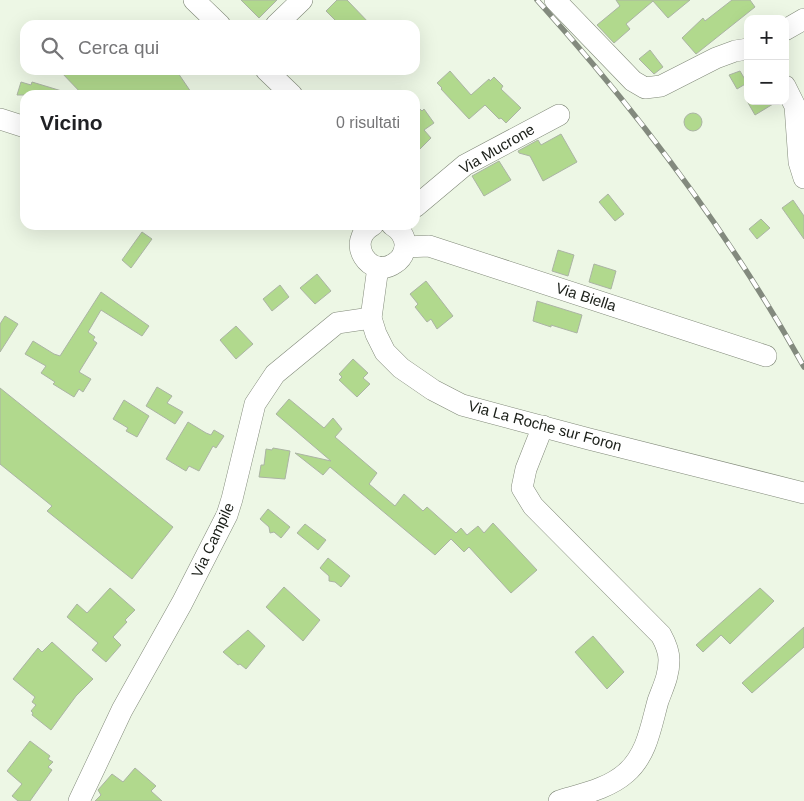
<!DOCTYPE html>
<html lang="it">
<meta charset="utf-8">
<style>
:root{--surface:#fff;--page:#f6f6f6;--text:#202124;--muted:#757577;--line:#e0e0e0}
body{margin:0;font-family:Arial,sans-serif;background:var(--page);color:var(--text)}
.controls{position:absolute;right:15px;top:15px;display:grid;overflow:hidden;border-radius:10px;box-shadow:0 5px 20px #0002}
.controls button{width:45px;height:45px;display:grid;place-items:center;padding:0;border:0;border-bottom:1px solid var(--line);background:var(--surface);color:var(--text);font:25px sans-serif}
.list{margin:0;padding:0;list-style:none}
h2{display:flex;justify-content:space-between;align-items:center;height:65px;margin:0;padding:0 20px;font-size:21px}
h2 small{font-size:16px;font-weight:400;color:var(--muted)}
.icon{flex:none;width:28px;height:28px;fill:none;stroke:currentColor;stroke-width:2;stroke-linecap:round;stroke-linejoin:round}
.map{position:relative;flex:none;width:804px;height:801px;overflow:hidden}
.search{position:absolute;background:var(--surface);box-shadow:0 5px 20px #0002;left:20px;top:20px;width:400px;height:55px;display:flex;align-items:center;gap:12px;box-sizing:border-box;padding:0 18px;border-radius:15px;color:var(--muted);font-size:19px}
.panel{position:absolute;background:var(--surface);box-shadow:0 5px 20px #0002;left:20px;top:90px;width:400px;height:140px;border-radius:15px}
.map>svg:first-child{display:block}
</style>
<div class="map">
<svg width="804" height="801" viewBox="0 0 804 801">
<rect width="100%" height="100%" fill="#edf7e5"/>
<g fill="#b1d98d" stroke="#abb4a4">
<path d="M241,0H277L259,18Z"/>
<path d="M337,0H347L371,25H340L326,11Z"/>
<path d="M616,0H690L668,18L653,1L626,24L630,29L614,43L597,25L620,6Z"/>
<path d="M732,0H750L755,7L696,54L682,38L703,18L705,21Z"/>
<path d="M650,50L663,67L654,74L639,59Z"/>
<path d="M91,70H176L193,95H83L61,72Z"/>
<path d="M450,71L471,95L489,79L490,81L494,77L503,86L501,89L521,108L506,123L501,118L499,119L485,105L469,119L441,89L442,88L437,83Z"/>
<path d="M740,71L747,83L737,89L729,75Z"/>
<path d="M21,82L31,85L32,82L65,92V95H17Z"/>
<path d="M747,101H778L755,115Z"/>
<path d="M415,104L422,111L424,109L434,123L424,130L431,138L415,154Z"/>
<circle cx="693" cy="122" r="9"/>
<path d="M561,134L577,162L543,181L530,156L519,153L518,151L538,140L541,145Z"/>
<path d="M499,161L511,180L484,196L472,176Z"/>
<path d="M608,194L624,214L615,221L599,202Z"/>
<path d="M793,200L804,216V239L782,208Z"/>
<path d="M761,219L770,228L757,239L749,229Z"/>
<path d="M142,232L152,239L131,268L122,260Z"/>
<path d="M558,250L574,255L568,276L552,271Z"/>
<path d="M594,264L616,271L611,289L589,282Z"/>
<path d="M317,274L331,291L315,304L300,288Z"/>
<path d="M426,281L453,316L437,329L431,319L427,322L415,307L418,304L410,294Z"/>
<path d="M280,285L289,297L272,311L263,299Z"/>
<path d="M101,292L149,326L142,336L101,310L88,332L95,337L93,340L97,343L79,372L91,379L83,392L79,389L74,397L53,384L55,382L41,373L46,366L25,354L33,341L54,354L60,356Z"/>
<path d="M537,301L582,315L577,333L551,325V327L533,321Z"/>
<path d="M5,316L18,324L0,352V324Z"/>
<path d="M236,326L253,344L236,359L220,340Z"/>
<path d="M353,359L368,373L363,378L370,384L357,397L339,380L342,377L339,374Z"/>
<path d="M157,387L172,396L167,403L183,412L175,424L146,406Z"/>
<path d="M0,388L173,527L132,579L47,511L52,506L0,464Z"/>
<path d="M289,399L324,428L333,418L342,429L335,437L377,473L369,484L395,506L404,494L423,511L427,507L456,533L461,528L467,535L478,526L484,533L493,523L537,570L511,593L469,547L464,552L451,539L435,555L330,467L323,475L295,453L331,461L276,414Z"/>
<path d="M124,400L149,416L137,437L126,431L128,428L113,419Z"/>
<path d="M188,422L206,433L211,435L214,430L224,436L216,448L213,446L199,471L189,466L186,471L166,459Z"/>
<path d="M273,448L290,451L285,479L259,477L261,465H264L266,449L272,450Z"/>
<path d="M268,509L290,527L281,538L274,532L270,533L269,527L260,519Z"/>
<path d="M305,524L326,540L318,550L297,533Z"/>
<path d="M328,558L350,576L341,587L335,582L329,581V576L320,568Z"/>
<path d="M284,587L320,620L303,641L266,607Z"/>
<path d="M110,588L135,610L125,620L127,622L113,637L121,645L106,662L92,650L98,643L67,617L77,604L87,613Z"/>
<path d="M760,588L774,601L730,644L721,635L703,652L696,645Z"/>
<path d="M804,627V647L752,693L742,683Z"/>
<path d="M248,630L265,646L246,669L240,664L238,665L223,652Z"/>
<path d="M593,636L624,672L607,689L575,652Z"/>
<path d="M52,642L93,679L76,696L51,730L32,715L33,713L31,711L36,705L32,702L35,697L13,679L38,648L42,652Z"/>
<path d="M30,741L50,756L48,759L53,762L48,767L52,770L30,801H18L12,796L22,784L7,771Z"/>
<path d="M135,768L156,786L151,791L162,801H95L101,795L98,790L112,774L123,782Z"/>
</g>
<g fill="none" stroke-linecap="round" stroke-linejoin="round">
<defs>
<g id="minor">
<path d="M194,0L220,25"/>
<path d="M555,0L633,81L645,88L661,86L716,58L735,51L748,49"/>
<path d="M276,25L302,0"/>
<path d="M785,30L804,19"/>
<path d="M266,70L292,95"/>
<path d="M785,86L795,106L799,162L804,178"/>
<path d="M0,119L25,127"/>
<path d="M415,207L465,165L559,115"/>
<path d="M373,225C344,241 370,281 395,263C400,260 404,254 405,247C406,237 400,230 392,225"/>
<path d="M405,247L429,246L766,356"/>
<path d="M378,267L371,318L376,334L385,352L401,368L433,390L462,405L589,439L804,493"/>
<path d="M543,426L526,469L522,488L533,506L661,635C666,644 669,651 669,660C669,676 663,687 658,701C651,726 647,755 626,773C608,789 582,794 559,801"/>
<path d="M79,801L122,710L182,603L227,515L232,499L255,404L275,374L337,323L371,318"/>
</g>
</defs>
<use href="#minor" stroke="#818979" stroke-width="22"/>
<use href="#minor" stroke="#fff" stroke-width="21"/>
<defs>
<path id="rail" d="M537,0C639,113 730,234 804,367"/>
</defs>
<use href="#rail" stroke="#838a7e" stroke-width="5.5"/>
<use href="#rail" stroke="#fff" stroke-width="4" stroke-dasharray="11" stroke-linecap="butt"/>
</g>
<g text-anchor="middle" stroke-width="5" stroke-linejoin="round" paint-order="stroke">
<g font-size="15" fill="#1a1e18" stroke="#fff">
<text transform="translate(497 149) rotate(-30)" y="5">Via Mucrone</text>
<text transform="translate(586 297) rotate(18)" y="5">Via Biella</text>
<text transform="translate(545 426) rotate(15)" y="5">Via La Roche sur Foron</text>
<text transform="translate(213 540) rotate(-65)" y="5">Via Campile</text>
</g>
</g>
</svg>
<div class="controls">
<button>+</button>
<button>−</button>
</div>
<div class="search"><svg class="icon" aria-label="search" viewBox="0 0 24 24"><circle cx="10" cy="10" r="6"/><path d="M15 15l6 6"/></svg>Cerca qui</div>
<section class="panel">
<h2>Vicino<small>0 risultati</small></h2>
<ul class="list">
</ul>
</section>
</div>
